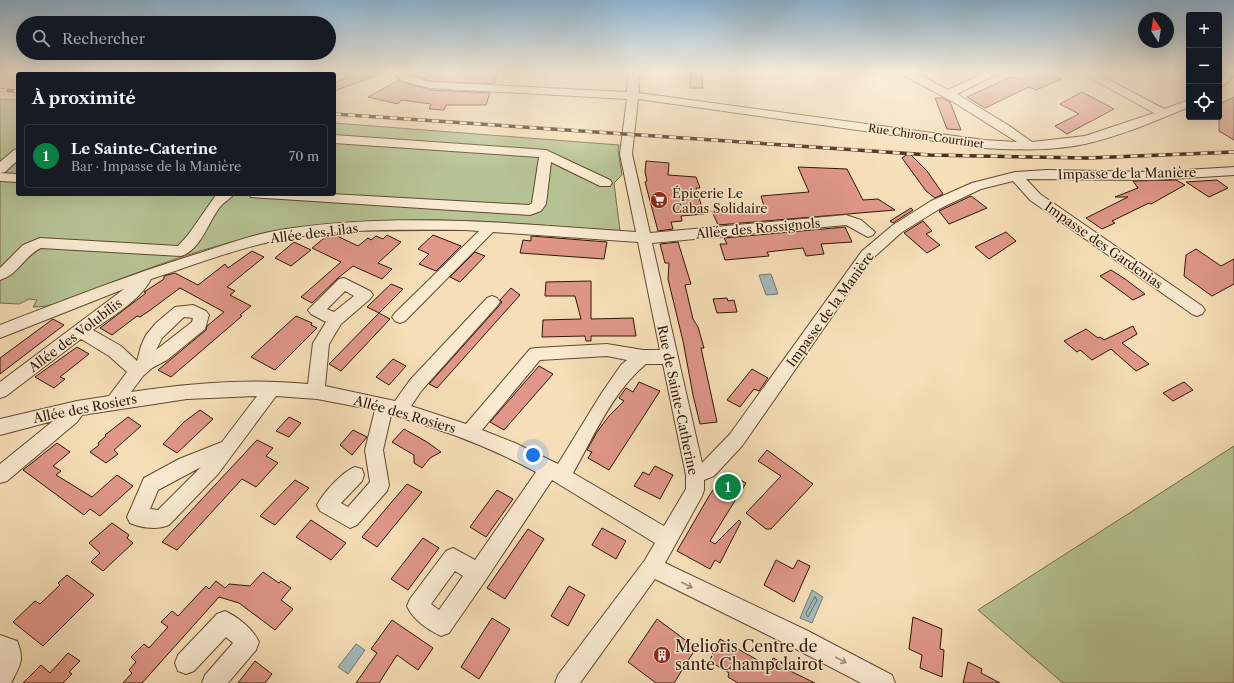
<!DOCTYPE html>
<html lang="fr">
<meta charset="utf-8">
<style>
:root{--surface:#171b24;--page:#20242c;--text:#f1f3f6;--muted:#9ea1a6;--line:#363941;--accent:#0b8043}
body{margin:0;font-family:"Libre Caslon Text",serif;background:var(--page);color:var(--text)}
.controls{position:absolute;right:12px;top:12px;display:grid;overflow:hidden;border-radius:4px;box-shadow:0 4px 16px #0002}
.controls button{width:36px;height:36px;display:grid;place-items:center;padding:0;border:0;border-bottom:1px solid var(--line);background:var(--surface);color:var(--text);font:20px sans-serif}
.compass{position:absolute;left:1138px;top:12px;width:36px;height:36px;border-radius:50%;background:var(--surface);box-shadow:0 4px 16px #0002;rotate:348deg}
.you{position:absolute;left:533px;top:455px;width:14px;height:14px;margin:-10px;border:3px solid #fff;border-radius:50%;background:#1a73e8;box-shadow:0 0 0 6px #1a73e833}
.badge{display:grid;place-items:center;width:26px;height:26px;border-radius:50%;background:var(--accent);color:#fff;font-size:13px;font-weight:700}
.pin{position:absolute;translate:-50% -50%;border:2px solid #fff;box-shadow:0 1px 4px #0006}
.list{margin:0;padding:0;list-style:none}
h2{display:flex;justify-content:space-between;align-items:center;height:52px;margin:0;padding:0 16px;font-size:17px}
h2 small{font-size:13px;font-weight:400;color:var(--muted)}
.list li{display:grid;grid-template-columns:26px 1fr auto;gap:12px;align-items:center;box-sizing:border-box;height:64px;margin:0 8px 8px;padding:0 8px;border:1px solid var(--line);border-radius:4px}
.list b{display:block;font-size:15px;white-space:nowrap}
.list p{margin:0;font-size:13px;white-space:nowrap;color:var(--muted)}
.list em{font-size:13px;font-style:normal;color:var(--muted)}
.icon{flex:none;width:22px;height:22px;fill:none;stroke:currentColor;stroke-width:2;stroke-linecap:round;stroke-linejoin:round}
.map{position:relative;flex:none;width:1234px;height:683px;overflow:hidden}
.search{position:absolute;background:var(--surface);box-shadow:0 4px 16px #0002;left:16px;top:16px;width:320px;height:44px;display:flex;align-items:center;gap:10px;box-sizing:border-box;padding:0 14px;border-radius:22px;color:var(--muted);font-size:15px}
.panel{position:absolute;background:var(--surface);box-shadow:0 4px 16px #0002;left:16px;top:72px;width:320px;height:124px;border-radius:4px}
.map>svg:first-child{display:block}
</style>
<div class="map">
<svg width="1234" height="683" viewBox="0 0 1234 683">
<rect width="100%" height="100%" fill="#f6dfb8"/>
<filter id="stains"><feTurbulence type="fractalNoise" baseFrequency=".005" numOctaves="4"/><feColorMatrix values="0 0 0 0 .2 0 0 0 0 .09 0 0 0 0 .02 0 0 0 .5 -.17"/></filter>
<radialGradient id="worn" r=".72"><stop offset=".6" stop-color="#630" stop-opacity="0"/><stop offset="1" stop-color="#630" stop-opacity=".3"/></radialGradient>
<g fill="#b6c394" stroke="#736c4a">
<path d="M0,99L18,100V194H334V123L619,145L618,151L622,175L614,183L620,231C501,222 377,209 259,235C211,246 162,263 115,281C89,291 61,307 33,307L37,300L29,299L19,304L0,303Z"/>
<path d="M1234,446V683H1063L978,610Z"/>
</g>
<g fill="#a3b9bb" stroke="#757870">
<path d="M771,274L778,294L766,295L759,275Z"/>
<path d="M812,590L823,597L812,623L800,618Z"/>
<path d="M356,644L365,650L348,674L338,667Z"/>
</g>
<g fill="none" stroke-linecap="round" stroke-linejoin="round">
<path stroke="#6a685e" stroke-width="1" d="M815,597L817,600L808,617L806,614Z"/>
</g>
<g fill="#e09789" stroke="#301600">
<path d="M359,72L381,74L334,91V83Z"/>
<path d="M411,72H498L494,84L430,81L409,74Z"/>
<path d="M1035,72H1047L1061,79L1036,90L1029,87L985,108L967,97L1009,78L1015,77L1020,79Z"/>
<path d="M690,75L702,76L703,88H690Z"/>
<path d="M399,80L403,82L430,90L490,93L486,105H446L444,110L429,109L431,104L401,100L398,104L368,97Z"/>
<path d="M1082,92L1114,109L1067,134L1055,126L1079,114L1060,104Z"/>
<path d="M1234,97V140L1219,131V104Z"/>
<path d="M935,98H943L950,102L961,130L947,129Z"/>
<path d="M909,153L927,171L943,194L935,198L926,191L902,158Z"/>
<path d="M646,161L669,163L668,175L696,177L700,188H696L704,214L681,216L682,221L671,222L673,229L658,231L645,182L647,181L645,172Z"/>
<path d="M798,167L847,169L863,200L878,199L895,210L718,225L712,211L764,206L761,196L809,192Z"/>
<path d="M1176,180L1185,185L1151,204L1149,203L1112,221L1115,223L1102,229L1086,218L1128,197H1115L1138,188L1133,181Z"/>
<path d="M1217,180L1228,188L1209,197L1186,182Z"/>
<path d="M971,196L987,208L949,224L939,211Z"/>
<path d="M911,208L913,210L893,223L890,221Z"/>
<path d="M923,221L932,231L926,234L940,245L927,253L904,233Z"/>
<path d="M845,227L852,242L821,244L824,254L806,256L803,248L767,252L769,256L725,260L720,244H727L724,238Z"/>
<path d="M1006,232L1016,241L989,259L975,247Z"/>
<path d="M328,235L333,237L335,235L358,246L368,238L371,240L376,236L383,239L387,235L401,242L378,263L392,269L382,279L353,266L338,278L312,303L301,297L341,262L312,248Z"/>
<path d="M433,235L461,246L436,271L419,264L429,254L418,249Z"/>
<path d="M531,236L607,242L604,259L520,253L523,240L531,241Z"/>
<path d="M294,242L311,250L291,266L275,258Z"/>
<path d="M678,242L691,284L685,285L693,319L698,327L704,348H701L717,422L700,424L693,395L683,341L668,279L669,263H665L660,244Z"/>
<path d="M1196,249L1221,266L1234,259V284L1212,296L1184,276L1186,255Z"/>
<path d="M252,251L264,257L227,287L235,291L230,295L251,306L240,315L242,316L171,377L158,370L206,330L207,326L224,312L180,288L149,311L140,317L137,316L112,335L100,328L146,293L144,292L164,279V276L175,273L198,285L225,264L228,268Z"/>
<path d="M475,252L485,256L460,282L450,277Z"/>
<path d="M1111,270L1125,279L1145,294L1133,300L1100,276Z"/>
<path d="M591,281V319L633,318L636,336H591V341H586L585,336L542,337L543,320L581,319L575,296H545L546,282Z"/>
<path d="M391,284L403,289L379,313L367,307Z"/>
<path d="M511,288L520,295L437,388L429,384L498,307L502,302L500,300Z"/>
<path d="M727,298L728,301L734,300L737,312L717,313L713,299Z"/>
<path d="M379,313L390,319L341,371L329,364Z"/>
<path d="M296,316L312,323L311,325L317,328L275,370L251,357Z"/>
<path d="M53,319L64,325L0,374V358Z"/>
<path d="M1133,326L1137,334L1122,343L1149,364L1136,371L1111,349L1092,360L1080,350L1077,352L1064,341L1086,329L1098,338L1100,337L1104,340Z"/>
<path d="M77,347L89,354L60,377L65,379L54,388L35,377Z"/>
<path d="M393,359L406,366L389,385L376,377Z"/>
<path d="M539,366L553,374L504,430L490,422Z"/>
<path d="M752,369L768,378L759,391L754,389L740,407L727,400Z"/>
<path d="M639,382L660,391L609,470L588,458L592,452L587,450L597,432L609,416L624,401L619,398L626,388L633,392Z"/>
<path d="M1184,382L1193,390L1173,401L1163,393Z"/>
<path d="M200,410L213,419L177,453L163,444L184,422Z"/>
<path d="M128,417L141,426L114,450L118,454L106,463L90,452L99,445L98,443L106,436L105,435Z"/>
<path d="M289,417L301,423L289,437L276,431Z"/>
<path d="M404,429L427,442L441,452L430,458L422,468L414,463V455L392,442Z"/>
<path d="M353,430L367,437L352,455L340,445Z"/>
<path d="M257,440L273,448L266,456L278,463L256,487L242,479L177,550L162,542Z"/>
<path d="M57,443L70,452L53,466L61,471L56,475L92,497L117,475L133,486L100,516L90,509L84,515L23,470Z"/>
<path d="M767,450L813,484L771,529H766L746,513L781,476L758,461Z"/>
<path d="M655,466L673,475L660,499L634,486L643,472L649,475Z"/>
<path d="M725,472L746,483L710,541L715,544L739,520L741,522L720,563L715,560L710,569L677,551L709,496Z"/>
<path d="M295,480L309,488L275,525L260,516Z"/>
<path d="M407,484L422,492L377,547L362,537Z"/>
<path d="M497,490L513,499L486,537L470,527Z"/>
<path d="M311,520L346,543L331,560L296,537Z"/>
<path d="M112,523L129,535L127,538L133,543L103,571L91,562L100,553L89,543Z"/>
<path d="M602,528L626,541L616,559L592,545Z"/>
<path d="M528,529L544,539L505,599L487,588Z"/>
<path d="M423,538L439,548L408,590L391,579Z"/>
<path d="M776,560L793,569L798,560L810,566L794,602L764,585Z"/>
<path d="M263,572L279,583L281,581L291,588L281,600L293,609L275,630L239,603L219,597L142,683H123L132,673L129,670L136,662L131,657L144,644L149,648L168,627L161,622L172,611L178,616L206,586L209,589L216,581L225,588L229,584L250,586Z"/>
<path d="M67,575L94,595L43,646L13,622L35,601L40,604L60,585L58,583Z"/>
<path d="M569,586L585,595L568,626L551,616Z"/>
<path d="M913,617L942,629L940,649L944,650L942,677L920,668L922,655L909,649Z"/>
<path d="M492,618L510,629L479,679L461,667Z"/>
<path d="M657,619L696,648L674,683H656L628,662Z"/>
<path d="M392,620L433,648L418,670L397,655L379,683H356L377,653L371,649Z"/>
<path d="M720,639L770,667L773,658L788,665L786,669L815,683H738L728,677L729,673L709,661Z"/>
<path d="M68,653L80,661L69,672L72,674L63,683H23L41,665L50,673Z"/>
<path d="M255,661L272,674L265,683H238Z"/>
<path d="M968,662L982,669L981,673L1000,683H963Z"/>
</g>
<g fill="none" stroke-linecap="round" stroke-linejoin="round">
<defs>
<g id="minor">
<path d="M342,72H358L334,82V75Z"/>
<path d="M391,72C405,72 416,78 430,82L627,92L628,72H638L639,93L984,140L1017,142L955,103L898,72H914L948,90L986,72H1001L957,94L1008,125L1032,142L1085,136L1154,113L1080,72H1094L1164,109L1189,100V107C1155,121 1121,136 1085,144C1052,151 1018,150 984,148L638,99L632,154L650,233L846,215L861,220L875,232L873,235L868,237L846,225L652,243L702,463L730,434L862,251L893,225L931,201L972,183L1015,172L1047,170L1154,172L1234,167V175L1154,180L1026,179L1040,194L1202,306L1205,310L1202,314L1197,316L1192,314L1030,200L1013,181L981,189L941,208L902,232L872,259L742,446L714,476L704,480V490L702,496L665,563L806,630L892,675L895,683H861L790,646L655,579L580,683H555L558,675L645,560L655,543L552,480L485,581L449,633L441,636C428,630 412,619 407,606L410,599L446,551L453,548L475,560L536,472C490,447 442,429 391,415L383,450L389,485L387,491L357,525L350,528L320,511L317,505C323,493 343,471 355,467L362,469L364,475L362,481L341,503L348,507L370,482L365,450L375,410L317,399L276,396L218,474L169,525C157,530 141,528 130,523L127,517L144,478L179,459L222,442L257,396L187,399L82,415L77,422L7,481L0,483V464L53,421L0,435V419L77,401L109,396L127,372L109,356L81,339L6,396L0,398V382L124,289L0,338V325C67,299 134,273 203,252C230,243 258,233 286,229C402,212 519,224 636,232L620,154L627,99L430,88L403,81ZM466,230L479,231L395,313L392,317L395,321L400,323L405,321L493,232L638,242L660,350H643L607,344L536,348L530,349L466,424L411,406L422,390L497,306L500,302L497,298L492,296L487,298L410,380L395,401L325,386L329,344L341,324L370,299L373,295L370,291L344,278L339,279L308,310L311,314L326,322L313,343L308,384C250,378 190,383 131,392L143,376L152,368L167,360L205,329L209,315L206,311L193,305L175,307L156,323L146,335L141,346L137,361L121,346L93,330C112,316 140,301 151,279C194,265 239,247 284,239C344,228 406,230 466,230ZM345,291L354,296L334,312L327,309ZM184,317L193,318L192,322L156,350L162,338ZM607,356L627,360L621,365L601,394L558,464L515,443L482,430L540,360ZM646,364H663L686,475V489L664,526L573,473C594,436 613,391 646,364ZM201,467L158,510L150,509L158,490ZM455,571L463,576L439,610L431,604Z"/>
<path d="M1225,72H1234V76L1223,86L1219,87V78Z"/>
<path d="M334,135L546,150L610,180L612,183L610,186H600L551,162L546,204L541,211L530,215L251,197L249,194H331L529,205L532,203L539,157L334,143Z"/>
<path d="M18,149V160L5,172L0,173L18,174V182L0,181V162L14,150Z"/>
<path d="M234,194C230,199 224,202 220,207C208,222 201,250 181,256L41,248C25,255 18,275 0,280V268L23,245L40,238L178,246L188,235L216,195Z"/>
<path d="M225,611C238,617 253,629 259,642L256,650L228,683H202L205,675L233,643L226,637L194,671L186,674L178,671L175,663L178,655L217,614Z"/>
<path d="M0,635L17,641C25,660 20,666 11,683H0Z"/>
</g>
</defs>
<use href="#minor" stroke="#62482e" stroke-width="2"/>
<use href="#minor" fill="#f9ead1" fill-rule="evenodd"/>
<defs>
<g id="rail">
<path d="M0,90L18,91"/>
<path d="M334,114L930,155L1088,158L1234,152"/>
</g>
</defs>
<use href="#rail" stroke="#301600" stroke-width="3.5"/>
<use href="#rail" stroke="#f9ead1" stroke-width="2.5" stroke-dasharray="7" stroke-linecap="butt"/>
</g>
<defs><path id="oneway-shaft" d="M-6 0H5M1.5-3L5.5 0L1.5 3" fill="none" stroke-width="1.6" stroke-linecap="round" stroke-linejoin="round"/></defs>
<g stroke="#9f8b73">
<use href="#oneway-shaft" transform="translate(687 585) rotate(27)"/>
<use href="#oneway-shaft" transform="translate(841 660) rotate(28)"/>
</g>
<linearGradient id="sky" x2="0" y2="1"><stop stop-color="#8cb6d6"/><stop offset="0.43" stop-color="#fbf1df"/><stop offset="1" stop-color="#fbf1df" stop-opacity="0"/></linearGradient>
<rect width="1234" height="168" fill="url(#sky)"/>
<defs>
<symbol id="supermarket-disc" viewBox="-11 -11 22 22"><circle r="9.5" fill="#8f2418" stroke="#f9ead1"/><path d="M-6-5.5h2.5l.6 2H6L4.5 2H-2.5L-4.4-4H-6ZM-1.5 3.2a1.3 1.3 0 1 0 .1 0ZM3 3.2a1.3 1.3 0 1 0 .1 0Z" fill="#fff"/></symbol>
<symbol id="building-disc" viewBox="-11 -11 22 22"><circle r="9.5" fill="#8f2418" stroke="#f9ead1"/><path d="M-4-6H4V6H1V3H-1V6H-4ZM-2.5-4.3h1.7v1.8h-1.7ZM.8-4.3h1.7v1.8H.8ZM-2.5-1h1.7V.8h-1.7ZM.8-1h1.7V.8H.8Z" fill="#fff"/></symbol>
</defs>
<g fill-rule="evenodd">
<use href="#supermarket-disc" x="649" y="190" width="20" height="20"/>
<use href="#building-disc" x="652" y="645" width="20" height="20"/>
</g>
<g text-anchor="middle" stroke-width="3" stroke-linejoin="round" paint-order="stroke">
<g font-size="11" fill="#301600" stroke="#f9ead1">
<text transform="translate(926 136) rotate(8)" y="4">Rue Chiron-Courtinet</text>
</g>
<g font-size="13" fill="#301600" stroke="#f9ead1">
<text transform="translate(1127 173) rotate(-1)" y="5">Impasse de la Manière</text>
<text transform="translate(758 228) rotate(-5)" y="5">Allée des Rossignols</text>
<text transform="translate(314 233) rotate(-7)" y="5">Allée des Lilas</text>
<text transform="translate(1104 245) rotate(35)" y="5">Impasse des Gardenias</text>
<text transform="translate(830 309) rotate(-54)" y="5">Impasse de la Manière</text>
<text transform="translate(75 335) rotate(-37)" y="5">Allée des Volubilis</text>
<text transform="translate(678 400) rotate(78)" y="5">Rue de Sainte-Catherine</text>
<text transform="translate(85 408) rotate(-11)" y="5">Allée des Rosiers</text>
<text transform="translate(405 414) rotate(16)" y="5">Allée des Rosiers</text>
</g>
<g font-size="13" fill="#301600" stroke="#f9ead1" text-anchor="start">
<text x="672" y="198">Épicerie Le<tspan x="672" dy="15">Cabas Solidaire</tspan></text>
</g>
<g font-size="16" fill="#301600" stroke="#f9ead1" text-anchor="start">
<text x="675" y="652">Melioris Centre de<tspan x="675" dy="18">santé Champclairot</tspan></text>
</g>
</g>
<rect width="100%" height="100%" filter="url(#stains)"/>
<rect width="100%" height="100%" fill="url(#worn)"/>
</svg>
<div class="controls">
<button>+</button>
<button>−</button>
<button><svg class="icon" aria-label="locate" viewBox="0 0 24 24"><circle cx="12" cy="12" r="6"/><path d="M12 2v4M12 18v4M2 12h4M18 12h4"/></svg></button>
</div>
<svg class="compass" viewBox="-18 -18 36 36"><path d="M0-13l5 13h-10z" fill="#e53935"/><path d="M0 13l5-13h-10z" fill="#9ea1a6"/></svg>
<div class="you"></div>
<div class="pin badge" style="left:728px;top:487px">1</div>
<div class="search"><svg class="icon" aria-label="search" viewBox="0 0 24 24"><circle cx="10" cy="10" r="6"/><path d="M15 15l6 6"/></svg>Rechercher</div>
<section class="panel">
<h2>À proximité<small></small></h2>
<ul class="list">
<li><span class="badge">1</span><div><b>Le Sainte-Caterine</b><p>Bar · Impasse de la Manière</p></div><em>70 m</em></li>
</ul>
</section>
</div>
